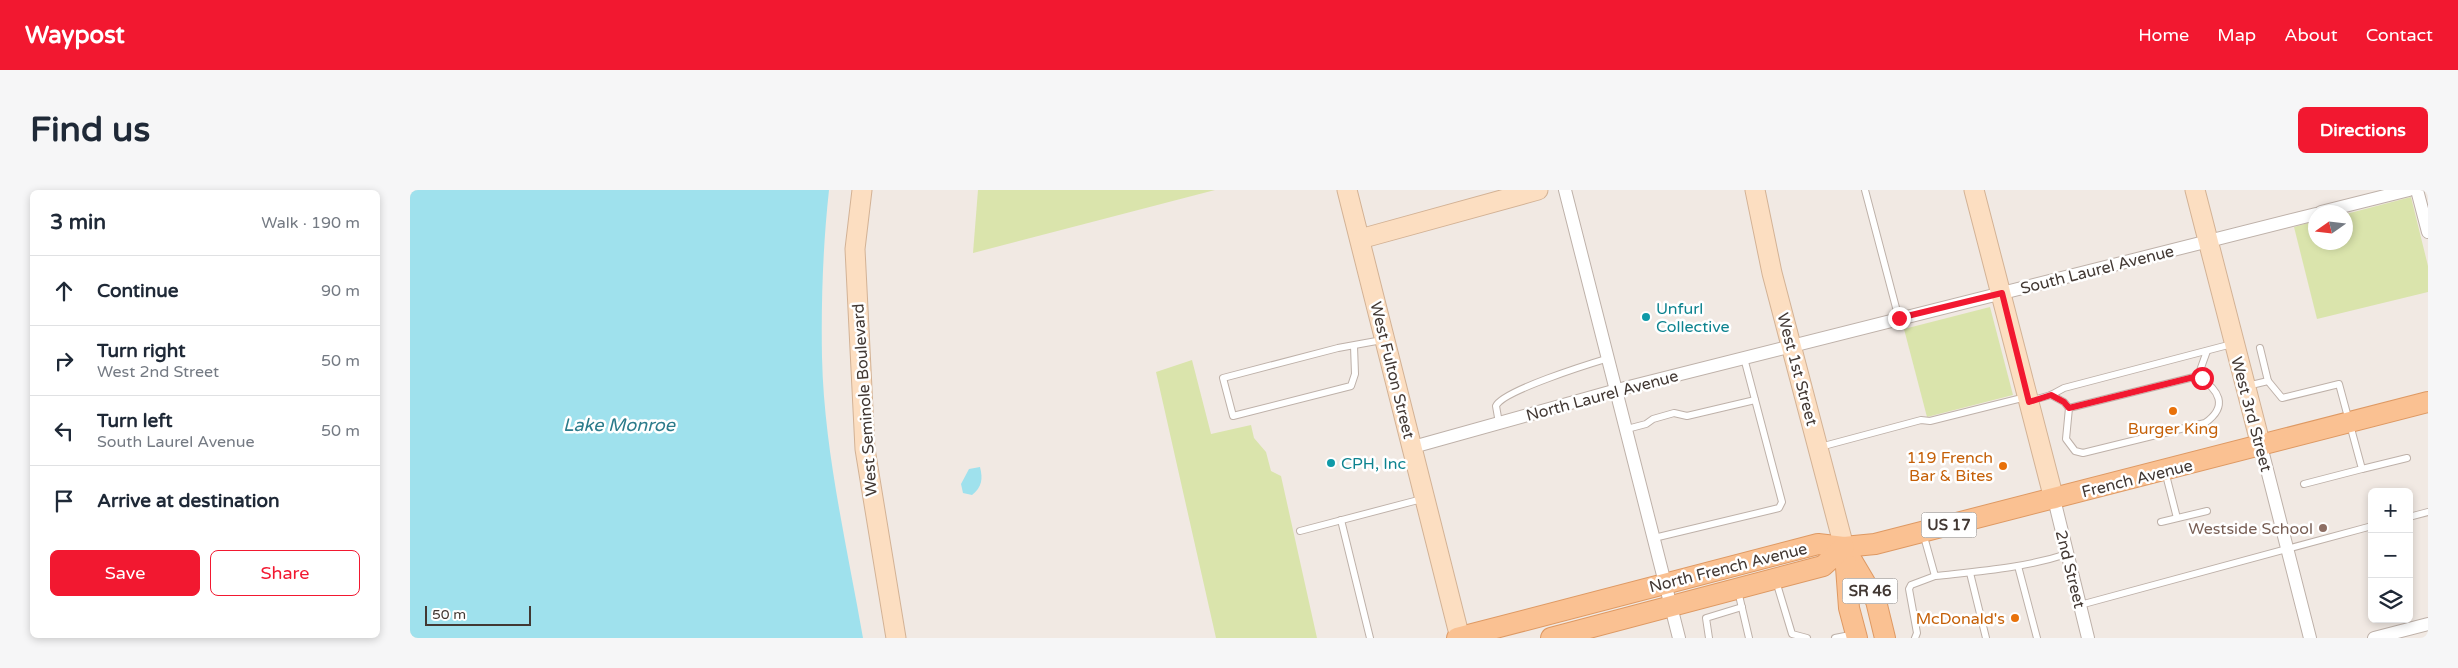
<!DOCTYPE html>
<meta charset="utf-8">
<style>
:root{--surface:#fff;--page:#f6f6f7;--text:#1f2937;--muted:#747a83;--line:#e0e1e3;--accent:#f21830}
body{margin:0;font-family:"Varela Round",sans-serif;background:var(--page);color:var(--text)}
.controls{position:absolute;right:15px;bottom:15px;display:grid;overflow:hidden;border-radius:8px;box-shadow:0 2px 8px #0003}
.controls button{width:45px;height:45px;display:grid;place-items:center;padding:0;border:0;border-bottom:1px solid var(--line);background:var(--surface);color:var(--text);font:25px sans-serif}
.compass{position:absolute;left:1898px;top:15px;width:45px;height:45px;border-radius:50%;background:var(--surface);box-shadow:0 2px 8px #0003;rotate:256deg}
.scale{position:absolute;left:15px;bottom:12px;width:106px;box-sizing:border-box;padding-left:5px;border:2px solid #423833;border-top:0;font-size:14px;line-height:18px;white-space:nowrap;color:#423833;-webkit-text-stroke:4px #fff;paint-order:stroke}
.stop{position:absolute;width:15px;height:15px;margin:-11px;border:4px solid #f21830;border-radius:50%;background:#fff}
.stop.end{background:#f21830;border-color:#fff;box-shadow:0 1px 5px #0008}
.list{margin:0;padding:0;list-style:none}
h2{display:flex;justify-content:space-between;align-items:center;height:65px;margin:0;padding:0 20px;font-size:21px}
h2 small{font-size:16px;font-weight:400;color:var(--muted)}
.list li{display:grid;grid-template-columns:32px 1fr auto;gap:15px;align-items:center;box-sizing:border-box;height:70px;padding:0 20px;border-top:1px solid var(--line)}
.list b{display:block;font-size:19px;white-space:nowrap}
.list p{margin:0;font-size:16px;white-space:nowrap;color:var(--muted)}
.list em{font-size:16px;font-style:normal;color:var(--muted)}
.actions{display:flex;gap:10px;padding:15px 20px}
.actions a{flex:1;padding:11px 0;border:1px solid var(--accent);border-radius:8px;text-align:center;font-size:18px;color:var(--accent)}
.actions .main{background:var(--accent);color:#fff}
.icon{flex:none;width:28px;height:28px;fill:none;stroke:currentColor;stroke-width:2;stroke-linecap:round;stroke-linejoin:round}
.map{position:relative;flex:none;width:2018px;height:448px;overflow:hidden;border-radius:8px}
header{display:flex;align-items:center;gap:30px;box-sizing:border-box;height:70px;padding:0 25px;background:var(--accent);color:#fff}
header strong{font-size:24px}
nav{display:flex;gap:28px;margin-inline-start:auto;font-size:18px}
.intro{display:flex;align-items:center;justify-content:space-between;box-sizing:border-box;height:120px;padding:0 30px}
h1{margin:0;font-size:35px}
.button{padding:12px 22px;border-radius:8px;background:var(--accent);color:#fff;font-size:18px;font-weight:700}
main{display:flex;gap:30px;padding:0 30px}
aside{flex:1;background:var(--surface);border-radius:8px;box-shadow:0 2px 8px #0003}
.map>svg:first-child{display:block}
</style>
<header>
<strong>Waypost</strong>
<nav><a>Home</a><a>Map</a><a>About</a><a>Contact</a></nav>
</header>
<div class="intro"><h1>Find us</h1><a class="button">Directions</a></div>
<main>
<aside>
<h2>3 min<small>Walk · 190 m</small></h2>
<ul class="list">
<li><svg class="icon" aria-label="ahead" viewBox="0 0 24 24"><path d="M12 20V5M6 11l6-6 6 6"/></svg><div><b>Continue</b></div><em>90 m</em></li>
<li><svg class="icon" aria-label="right" viewBox="0 0 24 24"><path d="M7 20v-9h11M14 6l5 5-5 5"/></svg><div><b>Turn right</b><p>West 2nd Street</p></div><em>50 m</em></li>
<li><svg class="icon" aria-label="left" viewBox="0 0 24 24"><path d="M17 20v-9H6M10 6l-5 5 5 5"/></svg><div><b>Turn left</b><p>South Laurel Avenue</p></div><em>50 m</em></li>
<li><svg class="icon" aria-label="arrive" viewBox="0 0 24 24"><path d="M6 21V4h12l-3 4 3 4H6"/></svg><div><b>Arrive at destination</b></div></li>
</ul>
<div class="actions"><a class="main">Save</a><a>Share</a></div>
</aside>
<div class="map">
<svg width="2018" height="448" viewBox="0 0 2018 448">
<rect width="100%" height="100%" fill="#f1e9e3"/>
<g fill="#dae4ac">
<path d="M568,0H805L563,63Z"/>
<path d="M2001,7L2018,76V102L1907,129L1884,37L1905,31L1906,52H1936V24Z"/>
<path d="M1580,117L1603,205L1517,227L1494,139Z"/>
<path d="M782,170L801,244L841,235L844,248L856,262L861,281L871,286L907,448H806L746,182Z"/>
</g>
<g fill="#9fe1ed">
<path d="M0,0H419C413,55 411,111 412,167C414,260 437,356 453,448H0Z"/>
<path d="M570,277C573,289 572,297 562,305L553,303L551,294L559,279Z"/>
</g>
<g fill="none" stroke-linecap="round" stroke-linejoin="round">
<defs>
<g id="lane">
<path d="M1455,0L1489,129"/>
<path d="M944,156L945,184L941,196L823,226L813,188L928,158L972,150"/>
<path d="M1850,158L1858,191"/>
<path d="M1788,186L1797,161"/>
<path d="M1837,196L1858,191L1872,208L1929,194L1952,279L1894,294"/>
<path d="M1641,205L1654,212L1659,218L1656,249L1665,261L1673,263L1795,233C1819,216 1809,200 1788,186"/>
<path d="M1620,211L1641,205L1654,198L1822,154"/>
<path d="M1659,218L1788,186"/>
<path d="M1089,233L1086,216C1092,201 1179,174 1199,168"/>
<path d="M1217,239L1236,234L1243,229L1264,223L1277,226L1345,210"/>
<path d="M1410,257L1511,230L1520,231L1616,207"/>
<path d="M1952,279L1997,268"/>
<path d="M1755,281L1767,328"/>
<path d="M1999,327L2018,322"/>
<path d="M931,330L960,448"/>
<path d="M1751,332L1797,321"/>
<path d="M890,341L1012,309"/>
<path d="M1513,343L1525,386C1570,381 1614,378 1657,364"/>
<path d="M1244,348L1369,318L1372,312L1334,168"/>
<path d="M1608,376L1627,448"/>
<path d="M1560,383L1576,448"/>
<path d="M1366,391L1382,444L1397,448"/>
<path d="M1328,401L1339,448"/>
<path d="M1670,415L1962,336"/>
<path d="M1299,448L1296,428L1332,417"/>
<path d="M1425,448L1445,444"/>
<path d="M1505,448L1507,443L1499,399L1501,395L1525,386"/>
</g>
<g id="street">
<path d="M1155,0L1269,448"/>
<path d="M2007,0L2018,42"/>
<path d="M1911,22L1999,0"/>
<path d="M1851,256L1900,448"/>
<path d="M1003,257L1207,200L1906,24"/>
<path d="M1644,309L1678,448"/>
<path d="M1964,448L2018,434"/>
</g>
<g id="secondary">
<path d="M452,0L445,59L455,259L486,448"/>
<path d="M937,0L1050,448"/>
<path d="M1345,0L1362,83L1434,357"/>
<path d="M1564,0L1644,309"/>
<path d="M1785,0L1851,256"/>
<path d="M950,49L1128,0"/>
</g>
<g id="primary">
<path d="M1434,357L1466,411L1475,448"/>
<path d="M1435,364L1439,418L1447,448"/>
<path d="M1047,448L1408,354L1434,357L1465,354L2018,212"/>
<path d="M1141,448L1413,376L1434,357"/>
</g>
</defs>
<use href="#lane" stroke="#beb1a9" stroke-width="8"/>
<use href="#street" stroke="#beb1a9" stroke-width="14"/>
<use href="#secondary" stroke="#d3b295" stroke-width="21"/>
<use href="#primary" stroke="#de9963" stroke-width="22"/>
<use href="#lane" stroke="#fff" stroke-width="6"/>
<use href="#street" stroke="#fff" stroke-width="12"/>
<use href="#secondary" stroke="#fcdec1" stroke-width="19"/>
<use href="#primary" stroke="#fac192" stroke-width="20"/>
</g>
<g fill="none" stroke-linecap="round" stroke-linejoin="round">
<path stroke="#f21830" stroke-width="6" d="M1489,128L1592,103L1619,212L1641,205L1654,212L1659,218L1788,186L1792,188"/>
</g>
<g fill="#0f9aa8" stroke="#fff" stroke-width="2">
<circle cx="1236" cy="127" r="5"/>
<circle cx="921" cy="273" r="5"/>
</g>
<g fill="#e8710a" stroke="#fff" stroke-width="2">
<circle cx="1763" cy="221" r="5"/>
<circle cx="1593" cy="276" r="5"/>
<circle cx="1605" cy="428" r="5"/>
</g>
<circle fill="#8d6e63" stroke="#fff" stroke-width="2" cx="1913" cy="338" r="5"/>
<g text-anchor="middle" stroke-width="5" stroke-linejoin="round" paint-order="stroke">
<g fill="#fff" stroke="#7b7470" stroke-width="1">
<rect x="1511.5" y="322.5" width="55" height="25" rx="4"/>
<rect x="1432.5" y="388.5" width="55" height="25" rx="4"/>
</g>
<g font-size="15" font-weight="bold" fill="#423833">
<text x="1539" y="340">US 17</text>
<text x="1460" y="406">SR 46</text>
</g>
<g font-size="16" fill="#423833" stroke="#fff">
<text transform="translate(1687 79) rotate(-14)" y="6">South Laurel Avenue</text>
<text transform="translate(1388 179) rotate(75)" y="6">West 1st Street</text>
<text transform="translate(983 180) rotate(76)" y="6">West Fulton Street</text>
<text transform="translate(1192 205) rotate(-15)" y="6">North Laurel Avenue</text>
<text transform="translate(454 210) rotate(-94)" y="6">West Seminole Boulevard</text>
<text transform="translate(1842 224) rotate(75)" y="6">West 3rd Street</text>
<text transform="translate(1727 288) rotate(-14)" y="6">French Avenue</text>
<text transform="translate(1318 377) rotate(-14)" y="6">North French Avenue</text>
<text transform="translate(1661 379) rotate(76)" y="6">2nd Street</text>
</g>
<g font-size="16" fill="#0d838f" stroke="#fff" text-anchor="start">
<text x="1246" y="124">Unfurl<tspan x="1246" dy="18">Collective</tspan></text>
<text x="931" y="279">CPH, Inc</text>
</g>
<g font-size="16" fill="#c56008" stroke="#fff" text-anchor="end">
<text x="1763" y="244" text-anchor="middle">Burger King</text>
<text x="1583" y="273">119 French<tspan x="1583" dy="18">Bar &amp; Bites</tspan></text>
<text x="1595" y="434">McDonald's</text>
</g>
<g font-size="16" fill="#785e54" stroke="#fff" text-anchor="end">
<text x="1903" y="344">Westside School</text>
</g>
<g font-size="18" font-style="italic" fill="#2b7b8b" stroke="#fff">
<text x="209" y="241">Lake Monroe</text>
</g>
</g>
</svg>
<div class="controls">
<button>+</button>
<button>−</button>
<button><svg class="icon" aria-label="layers" viewBox="0 0 24 24"><path d="M12 4l9 5-9 5-9-5zM3 14l9 5 9-5"/></svg></button>
</div>
<svg class="compass" viewBox="-18 -18 36 36"><path d="M0-13l5 13h-10z" fill="#e53935"/><path d="M0 13l5-13h-10z" fill="#747a83"/></svg>
<div class="scale">50 m</div>
<div class="stop" style="left:1792px;top:188px"></div>
<div class="stop end" style="left:1489px;top:128px"></div>
</div>
</main>
